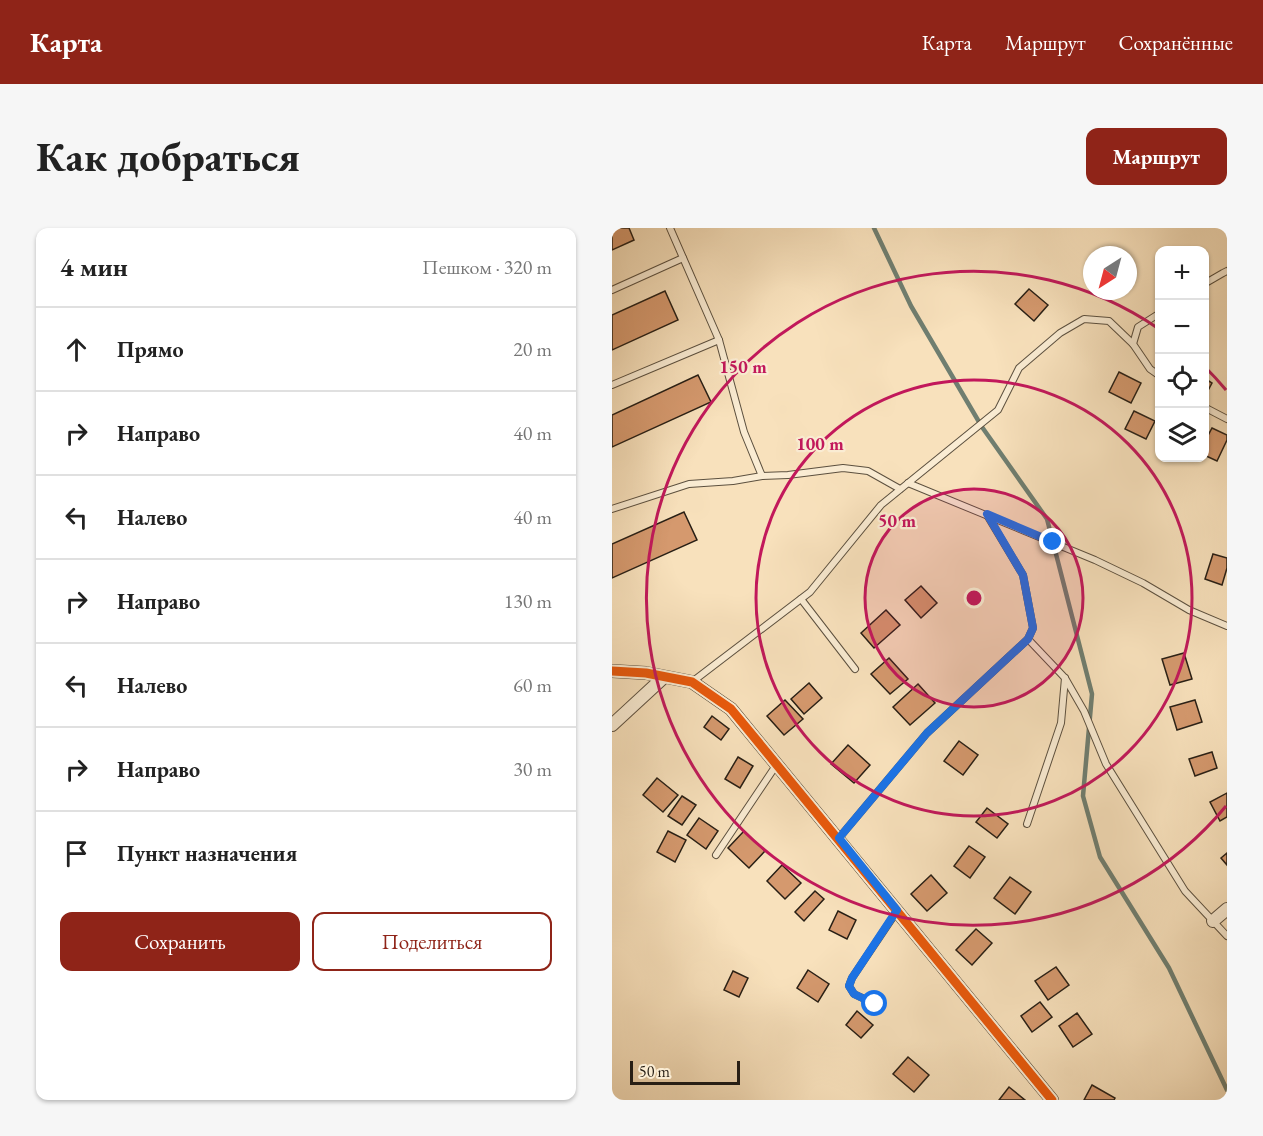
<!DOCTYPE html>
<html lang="ru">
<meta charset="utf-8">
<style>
:root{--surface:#fff;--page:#f6f6f6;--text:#222;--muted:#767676;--line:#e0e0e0;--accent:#8f2418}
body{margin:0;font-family:"EB Garamond",serif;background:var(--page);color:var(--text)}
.controls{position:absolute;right:18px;top:18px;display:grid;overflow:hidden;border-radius:12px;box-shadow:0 2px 4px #0004}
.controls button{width:54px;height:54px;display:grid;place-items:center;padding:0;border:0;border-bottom:2px solid var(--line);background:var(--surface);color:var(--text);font:30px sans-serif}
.compass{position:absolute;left:471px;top:18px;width:54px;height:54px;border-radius:50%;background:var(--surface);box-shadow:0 2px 4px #0004;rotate:216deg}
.scale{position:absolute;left:18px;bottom:15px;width:110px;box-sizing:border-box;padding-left:6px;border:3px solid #281f15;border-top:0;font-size:16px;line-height:21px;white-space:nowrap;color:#281f15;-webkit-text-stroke:4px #faecd3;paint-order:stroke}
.stop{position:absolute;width:18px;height:18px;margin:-14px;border:4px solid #1a73e8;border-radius:50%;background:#fff}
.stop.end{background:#1a73e8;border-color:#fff;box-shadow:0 2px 6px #0008}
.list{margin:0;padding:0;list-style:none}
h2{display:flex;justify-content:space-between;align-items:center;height:78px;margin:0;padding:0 24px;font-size:26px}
h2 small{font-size:20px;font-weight:400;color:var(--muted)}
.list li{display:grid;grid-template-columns:39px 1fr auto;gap:18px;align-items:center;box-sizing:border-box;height:84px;padding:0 24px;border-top:2px solid var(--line)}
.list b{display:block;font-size:22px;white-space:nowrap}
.list em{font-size:20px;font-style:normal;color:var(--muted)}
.actions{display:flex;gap:12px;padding:18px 24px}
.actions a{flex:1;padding:14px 0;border:2px solid var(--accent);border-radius:12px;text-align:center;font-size:21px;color:var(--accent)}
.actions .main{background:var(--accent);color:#fff}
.icon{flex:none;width:33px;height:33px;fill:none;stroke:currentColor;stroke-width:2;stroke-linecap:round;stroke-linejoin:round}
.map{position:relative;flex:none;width:615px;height:872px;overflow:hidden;border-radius:12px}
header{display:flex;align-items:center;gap:36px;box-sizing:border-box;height:84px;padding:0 30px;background:var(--accent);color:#fff}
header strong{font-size:28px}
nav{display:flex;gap:33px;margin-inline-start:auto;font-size:21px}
.intro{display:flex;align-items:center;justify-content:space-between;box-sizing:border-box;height:144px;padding:0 36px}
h1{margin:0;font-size:42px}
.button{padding:15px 27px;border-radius:12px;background:var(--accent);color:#fff;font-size:21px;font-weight:700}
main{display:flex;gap:36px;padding:0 36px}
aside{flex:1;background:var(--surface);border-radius:12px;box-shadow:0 2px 4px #0004}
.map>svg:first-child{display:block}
</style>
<header>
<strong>Карта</strong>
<nav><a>Карта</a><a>Маршрут</a><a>Сохранённые</a></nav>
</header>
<div class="intro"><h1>Как добраться</h1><a class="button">Маршрут</a></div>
<main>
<aside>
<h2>4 мин<small>Пешком · 320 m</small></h2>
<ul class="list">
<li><svg class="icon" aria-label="ahead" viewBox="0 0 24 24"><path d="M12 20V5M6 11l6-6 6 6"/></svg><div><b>Прямо</b></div><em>20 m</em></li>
<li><svg class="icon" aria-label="right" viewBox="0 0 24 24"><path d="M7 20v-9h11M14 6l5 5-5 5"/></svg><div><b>Направо</b></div><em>40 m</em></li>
<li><svg class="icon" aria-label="left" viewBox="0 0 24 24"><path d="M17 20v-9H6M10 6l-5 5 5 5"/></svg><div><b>Налево</b></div><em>40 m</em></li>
<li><svg class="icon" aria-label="right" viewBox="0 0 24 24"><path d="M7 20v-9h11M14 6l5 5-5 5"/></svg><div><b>Направо</b></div><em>130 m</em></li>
<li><svg class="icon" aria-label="left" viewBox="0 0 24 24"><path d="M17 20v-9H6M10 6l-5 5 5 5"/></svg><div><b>Налево</b></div><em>60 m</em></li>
<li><svg class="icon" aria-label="right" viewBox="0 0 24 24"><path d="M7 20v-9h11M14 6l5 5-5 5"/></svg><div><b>Направо</b></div><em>30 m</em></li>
<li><svg class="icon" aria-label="arrive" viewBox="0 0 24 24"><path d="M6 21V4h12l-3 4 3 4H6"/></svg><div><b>Пункт назначения</b></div></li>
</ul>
<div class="actions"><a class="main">Сохранить</a><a>Поделиться</a></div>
</aside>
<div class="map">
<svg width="615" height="872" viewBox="0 0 615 872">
<rect width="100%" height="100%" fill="#f8e1bc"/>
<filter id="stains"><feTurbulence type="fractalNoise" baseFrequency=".00333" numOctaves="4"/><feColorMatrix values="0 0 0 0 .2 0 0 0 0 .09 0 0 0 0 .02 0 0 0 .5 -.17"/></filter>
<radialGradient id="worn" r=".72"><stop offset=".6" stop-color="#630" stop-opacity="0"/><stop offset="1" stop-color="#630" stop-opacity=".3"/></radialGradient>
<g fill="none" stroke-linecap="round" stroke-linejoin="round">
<path stroke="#6f7e70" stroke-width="4.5" d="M262,0L299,78L370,199L435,291L480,466L471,568L488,629L557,740L615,862"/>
</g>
<g fill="#d5996e" stroke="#281f15" stroke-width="1.5">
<path d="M0,0H17L22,12L0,22Z"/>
<path d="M417,61L436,77L422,93L403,76Z"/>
<path d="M53,63L66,92L0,122V87Z"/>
<path d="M507,144L529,155L519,175L497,164Z"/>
<path d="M86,147L99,174L0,219V187Z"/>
<path d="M592,150L600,155L593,168L592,167Z"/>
<path d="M522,183L543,193L534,211L513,201Z"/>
<path d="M600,200L615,207V212L605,233L592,227V215Z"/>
<path d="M72,284L85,312L0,350V316Z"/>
<path d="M601,326L615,330V340L610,357L593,351Z"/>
<path d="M309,358L325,375L309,390L293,372Z"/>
<path d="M274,382L288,397L262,420L249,405Z"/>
<path d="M572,425L580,451L558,457L550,431Z"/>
<path d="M277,430L296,451L278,466L259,446Z"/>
<path d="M197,455L210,470L192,486L179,471Z"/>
<path d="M306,456L323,475L298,497L281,479Z"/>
<path d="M173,472L191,491L172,507L155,488Z"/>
<path d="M583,472L590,494L565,502L558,479Z"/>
<path d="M100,488L117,501L109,512L92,499Z"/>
<path d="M347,513L366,527L351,547L332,533Z"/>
<path d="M236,517L258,537L242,555L219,536Z"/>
<path d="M600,524L605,540L583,548L577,531Z"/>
<path d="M126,529L141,538L128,560L113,551Z"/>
<path d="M45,550L66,567L51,584L31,567Z"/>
<path d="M615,565V589L608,593L598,574Z"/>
<path d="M70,568L84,577L70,597L56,588Z"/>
<path d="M375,580L396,596L385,610L364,594Z"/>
<path d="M87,590L106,603L94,621L75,607Z"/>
<path d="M56,603L74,612L63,634L45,624Z"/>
<path d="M132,603L153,623L137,640L116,620Z"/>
<path d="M357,618L373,629L358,650L342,638Z"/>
<path d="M615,625V637L609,630Z"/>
<path d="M170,637L189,655L173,671L155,653Z"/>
<path d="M319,647L335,665L315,683L299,666Z"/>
<path d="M398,649L419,664L403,686L382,670Z"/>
<path d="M203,663L212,671L192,693L183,684Z"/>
<path d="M226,683L244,692L235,711L217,702Z"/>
<path d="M364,701L380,715L360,737L344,722Z"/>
<path d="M444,739L457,757L436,772L423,753Z"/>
<path d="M196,742L217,756L206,774L185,760Z"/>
<path d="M121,743L136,750L127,769L112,762Z"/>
<path d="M428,774L440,789L420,804L409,788Z"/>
<path d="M245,783L261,797L249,810L234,797Z"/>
<path d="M465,785L480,806L461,819L447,798Z"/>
<path d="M296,829L317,847L302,864L281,846Z"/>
<path d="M480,857L503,870L502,872H472Z"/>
<path d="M397,859L413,872H387Z"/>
</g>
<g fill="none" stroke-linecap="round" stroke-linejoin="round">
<defs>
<g id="service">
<path d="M58,0L107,112L132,204L150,248L176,247L231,240L256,243L288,261"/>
<path d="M592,56L611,45L615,43"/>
<path d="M0,62L71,30"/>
<path d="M548,85L526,99L521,116L538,141L548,148"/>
<path d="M0,157L107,112"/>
<path d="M592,179L615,191"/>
<path d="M296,255L483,332L531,355L577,382L615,398"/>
<path d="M0,281L77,256L121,253L150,248"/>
<path d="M189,371L243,441"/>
<path d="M416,411L453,450L472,483L494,536L573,663L615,708"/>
<path d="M80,454L198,364L269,277L386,182L407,140L448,105L472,91L497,93L521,116"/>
<path d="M415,596L449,495L453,450"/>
<path d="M227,610L315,505L416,411L421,400L411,347L375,287"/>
<path d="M104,627L165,536"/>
<path d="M263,776L242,766L237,758L240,750L285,683"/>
</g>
<g id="minor">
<path d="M0,443L34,445L80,454L119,481L440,872"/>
<path d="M0,497L52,449"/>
<path d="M601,693L615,681"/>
</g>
</defs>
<use href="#service" stroke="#5c503f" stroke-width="8"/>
<use href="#minor" stroke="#5c503f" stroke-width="14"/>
<use href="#service" stroke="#faecd3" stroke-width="6"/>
<use href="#minor" stroke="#faecd3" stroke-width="12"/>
<defs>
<path id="cycleway" d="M0,443L34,445L80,454L119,481L440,872"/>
</defs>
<use href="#cycleway" stroke="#faecd3" stroke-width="13"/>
<use href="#cycleway" stroke="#e8590c" stroke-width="9"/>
</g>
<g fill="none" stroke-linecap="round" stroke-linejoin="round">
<path stroke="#1a73e8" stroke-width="8" d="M263,776L242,766L237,758L240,750L285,682L227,610L315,505L416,411L421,400L411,347L375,286L441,314"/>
</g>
<circle cx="362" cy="370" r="109" fill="#c2185b" fill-opacity=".12"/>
<g fill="none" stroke="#c2185b" stroke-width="3">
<circle cx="362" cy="370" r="109"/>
<circle cx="362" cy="370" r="218"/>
<path d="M614 578A327 327 0 1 1 547 101M593 139A327 327 0 0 1 614 162"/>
</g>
<circle cx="362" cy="370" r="9" fill="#c2185b" stroke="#faecd3" stroke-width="3"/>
<g font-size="18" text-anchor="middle" font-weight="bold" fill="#c2185b" stroke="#faecd3" stroke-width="4.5" stroke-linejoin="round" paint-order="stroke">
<text x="131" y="145">150 m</text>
<text x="208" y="222">100 m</text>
<text x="285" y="299">50 m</text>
</g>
<rect width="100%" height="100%" filter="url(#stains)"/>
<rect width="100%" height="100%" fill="url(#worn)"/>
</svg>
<div class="controls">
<button>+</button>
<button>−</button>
<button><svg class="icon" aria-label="locate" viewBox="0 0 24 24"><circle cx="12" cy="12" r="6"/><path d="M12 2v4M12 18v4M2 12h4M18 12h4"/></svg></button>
<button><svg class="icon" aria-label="layers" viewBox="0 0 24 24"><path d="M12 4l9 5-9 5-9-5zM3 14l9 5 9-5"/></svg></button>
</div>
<svg class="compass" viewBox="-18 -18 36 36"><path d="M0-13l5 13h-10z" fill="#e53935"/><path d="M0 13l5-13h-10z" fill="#767676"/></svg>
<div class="scale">50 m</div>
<div class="stop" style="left:263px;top:776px"></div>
<div class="stop end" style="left:441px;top:314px"></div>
</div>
</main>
